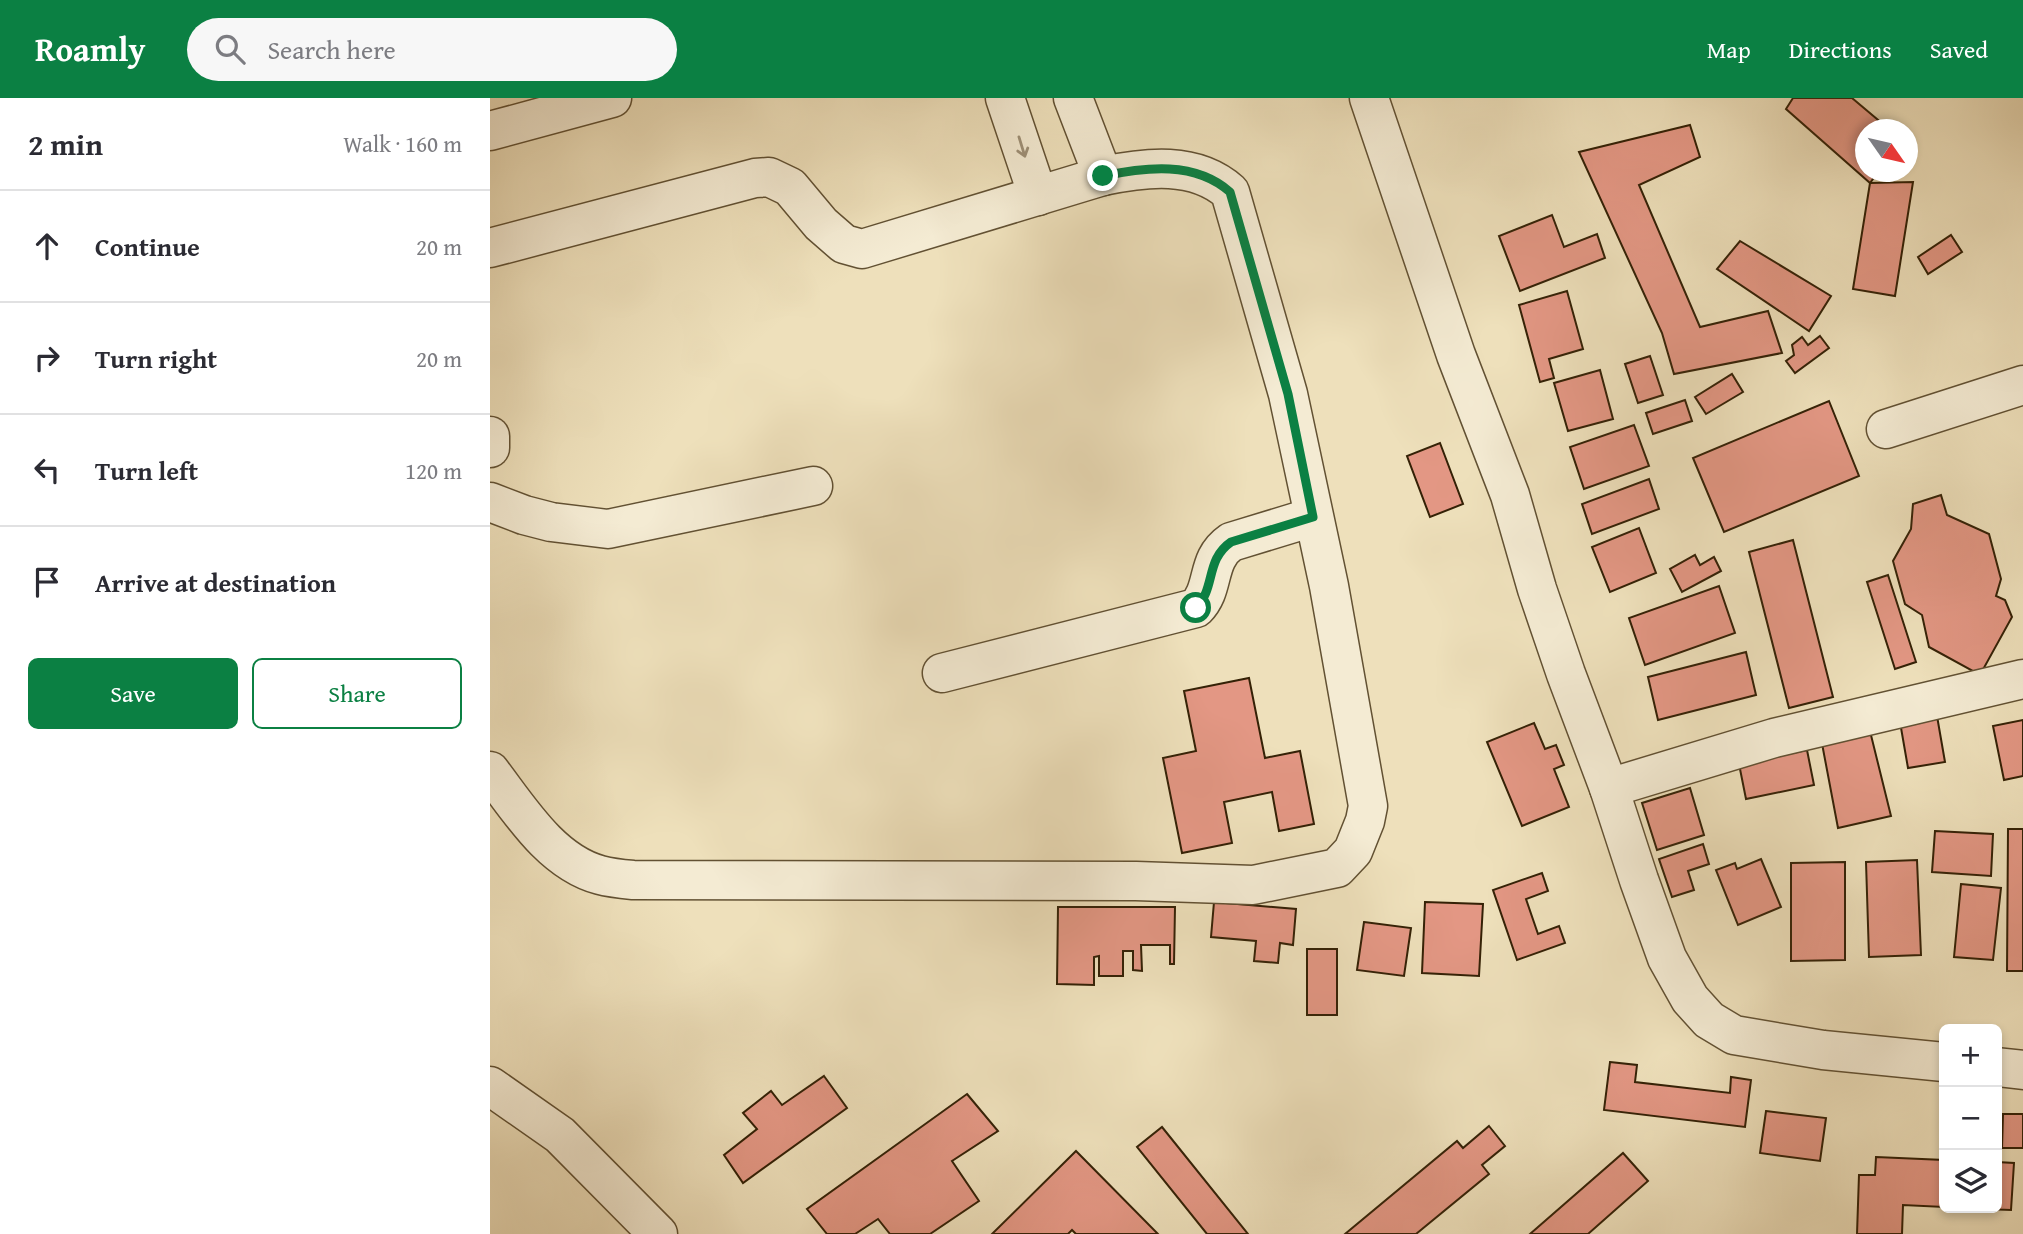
<!DOCTYPE html>
<meta charset="utf-8">
<style>
:root{--surface:#fff;--page:#f7f7f7;--text:#2b2b33;--muted:#7c7c81;--line:#e1e1e2;--accent:#0b8043}
body{margin:0;font-family:"Gentium Book Plus",serif;background:var(--page);color:var(--text)}
.controls{position:absolute;right:21px;bottom:21px;display:grid;overflow:hidden;border-radius:10px;box-shadow:0 4px 10px #0003}
.controls button{width:63px;height:63px;display:grid;place-items:center;padding:0;border:0;border-bottom:2px solid var(--line);background:var(--surface);color:var(--text);font:35px sans-serif}
.compass{position:absolute;left:1365px;top:21px;width:63px;height:63px;border-radius:50%;background:var(--surface);box-shadow:0 4px 10px #0003;rotate:124deg}
.stop{position:absolute;width:21px;height:21px;margin:-16px;border:5px solid #0b8043;border-radius:50%;background:#fff}
.stop.end{background:#0b8043;border-color:#fff;box-shadow:0 2px 7px #0008}
.list{margin:0;padding:0;list-style:none}
h2{display:flex;justify-content:space-between;align-items:center;height:91px;margin:0;padding:0 28px;font-size:30px}
h2 small{font-size:23px;font-weight:400;color:var(--muted)}
.list li{display:grid;grid-template-columns:46px 1fr auto;gap:21px;align-items:center;box-sizing:border-box;height:112px;padding:0 28px;border-top:2px solid var(--line)}
.list b{display:block;font-size:26px;white-space:nowrap}
.list em{font-size:23px;font-style:normal;color:var(--muted)}
.actions{display:flex;gap:14px;padding:21px 28px}
.actions a{flex:1;padding:16px 0;border:2px solid var(--accent);border-radius:10px;text-align:center;font-size:24px;color:var(--accent)}
.actions .main{background:var(--accent);color:#fff}
.icon{flex:none;width:38px;height:38px;fill:none;stroke:currentColor;stroke-width:2;stroke-linecap:round;stroke-linejoin:round}
.map{position:relative;flex:none;width:1533px;height:1136px;overflow:hidden}
header{display:flex;align-items:center;gap:42px;box-sizing:border-box;height:98px;padding:0 35px;background:var(--accent);color:#fff}
header strong{font-size:33px}
nav{display:flex;gap:38px;margin-inline-start:auto;font-size:24px}
.search{width:490px;height:63px;background:var(--page);display:flex;align-items:center;gap:18px;box-sizing:border-box;padding:0 24px;border-radius:38px;color:var(--muted);font-size:26px}
main{display:flex}
aside{flex:1;background:var(--surface)}
.map>svg:first-child{display:block}
</style>
<header>
<strong>Roamly</strong>
<div class="search"><svg class="icon" aria-label="search" viewBox="0 0 24 24"><circle cx="10" cy="10" r="6"/><path d="M15 15l6 6"/></svg>Search here</div>
<nav><a>Map</a><a>Directions</a><a>Saved</a></nav>
</header>
<main>
<aside>
<h2>2 min<small>Walk · 160 m</small></h2>
<ul class="list">
<li><svg class="icon" aria-label="ahead" viewBox="0 0 24 24"><path d="M12 20V5M6 11l6-6 6 6"/></svg><div><b>Continue</b></div><em>20 m</em></li>
<li><svg class="icon" aria-label="right" viewBox="0 0 24 24"><path d="M7 20v-9h11M14 6l5 5-5 5"/></svg><div><b>Turn right</b></div><em>20 m</em></li>
<li><svg class="icon" aria-label="left" viewBox="0 0 24 24"><path d="M17 20v-9H6M10 6l-5 5 5 5"/></svg><div><b>Turn left</b></div><em>120 m</em></li>
<li><svg class="icon" aria-label="arrive" viewBox="0 0 24 24"><path d="M6 21V4h12l-3 4 3 4H6"/></svg><div><b>Arrive at destination</b></div></li>
</ul>
<div class="actions"><a class="main">Save</a><a>Share</a></div>
</aside>
<div class="map">
<svg width="1533" height="1136" viewBox="0 0 1533 1136">
<rect width="100%" height="100%" fill="#eee0bb"/>
<filter id="stains"><feTurbulence type="fractalNoise" baseFrequency=".00286" numOctaves="4"/><feColorMatrix values="0 0 0 0 .2 0 0 0 0 .09 0 0 0 0 .02 0 0 0 .5 -.17"/></filter>
<radialGradient id="worn" r=".72"><stop offset=".6" stop-color="#630" stop-opacity="0"/><stop offset="1" stop-color="#630" stop-opacity=".3"/></radialGradient>
<g fill="#e39784" stroke="#342106" stroke-width="2">
<path d="M1303,0H1362L1400,32H1376V74H1388L1380,85L1296,11Z"/>
<path d="M1200,27L1210,59L1149,87L1210,229L1278,213L1292,255L1184,276L1172,235L1089,54Z"/>
<path d="M1423,84L1405,198L1363,191L1380,85Z"/>
<path d="M1062,117L1074,149L1107,136L1115,160L1030,193L1009,138Z"/>
<path d="M1461,137L1472,154L1438,176L1428,159Z"/>
<path d="M1250,143L1341,198L1319,233L1227,171Z"/>
<path d="M1077,193L1093,251L1059,261L1064,280L1050,284L1029,207Z"/>
<path d="M1330,238L1339,250L1305,275L1296,263L1304,257L1302,247L1312,239L1318,247Z"/>
<path d="M1160,258L1173,297L1148,305L1135,266Z"/>
<path d="M1110,272L1123,321L1078,333L1064,285Z"/>
<path d="M1242,276L1253,294L1216,316L1205,299Z"/>
<path d="M1195,302L1202,323L1163,336L1156,315Z"/>
<path d="M1339,303L1369,378L1234,434L1203,360Z"/>
<path d="M1144,327L1159,368L1094,391L1080,349Z"/>
<path d="M950,345L973,406L940,419L917,358Z"/>
<path d="M1159,381L1169,411L1102,436L1092,406Z"/>
<path d="M1451,397L1457,417L1499,436L1511,481L1506,498L1515,502L1522,519L1490,577L1439,549L1432,517L1415,506L1403,463L1421,431L1423,406Z"/>
<path d="M1149,430L1166,475L1120,494L1102,449Z"/>
<path d="M1303,442L1343,599L1299,610L1259,454Z"/>
<path d="M1205,457L1210,467L1224,459L1231,473L1192,494L1180,471Z"/>
<path d="M1398,477L1426,564L1405,571L1377,484Z"/>
<path d="M1229,488L1245,535L1155,567L1139,520Z"/>
<path d="M1256,554L1266,597L1168,622L1158,579Z"/>
<path d="M759,580L775,660L810,653L824,726L789,733L782,694L734,704L742,745L692,755L673,660L706,653L694,593Z"/>
<path d="M1447,618L1455,664L1418,670L1410,624Z"/>
<path d="M1533,622V678L1514,682L1503,628Z"/>
<path d="M1044,625L1055,651L1066,647L1074,667L1064,671L1079,709L1032,728L997,644Z"/>
<path d="M1378,625L1401,718L1348,730L1330,635Z"/>
<path d="M1317,652L1324,687L1256,701L1249,666Z"/>
<path d="M1200,690L1214,737L1167,752L1152,705Z"/>
<path d="M1518,731H1533V873H1517Z"/>
<path d="M1445,733L1503,736L1501,778L1442,774Z"/>
<path d="M1213,746L1219,766L1198,773L1204,792L1182,799L1169,761Z"/>
<path d="M1271,761L1291,809L1248,827L1226,772L1245,765L1247,771Z"/>
<path d="M1427,762L1431,857L1379,859L1376,764Z"/>
<path d="M1355,764V862L1301,863V765Z"/>
<path d="M1052,775L1058,793L1036,801L1048,836L1069,828L1075,845L1027,862L1003,792Z"/>
<path d="M1471,786L1511,790L1503,862L1464,859Z"/>
<path d="M724,804L806,811L803,847L790,845L788,865L764,863L766,843L721,839Z"/>
<path d="M935,804L993,806L989,878L932,875Z"/>
<path d="M568,809H685L684,866H680V847H651L652,873L643,872V853H633V878H609V858L604,859V887L567,886Z"/>
<path d="M874,824L921,830L914,878L867,872Z"/>
<rect x="817" y="851" width="30" height="66"/>
<path d="M1120,964L1147,967L1145,984L1240,995L1241,979L1261,982L1255,1029L1114,1012Z"/>
<path d="M334,978L357,1010L253,1085L234,1057L267,1031L253,1015L281,993L292,1007Z"/>
<path d="M477,996L508,1033L462,1063L489,1103L440,1136H400L388,1121L365,1136H337L317,1111Z"/>
<path d="M1276,1013L1336,1020L1330,1063L1270,1055Z"/>
<path d="M1513,1016H1533V1050H1512Z"/>
<path d="M999,1028L1015,1048L992,1067L999,1076L926,1136H855L967,1043L973,1050Z"/>
<path d="M672,1029L758,1136H717L647,1049Z"/>
<path d="M586,1053L668,1136H586L582,1132L578,1136H502Z"/>
<path d="M1133,1055L1158,1083L1098,1136H1040Z"/>
<path d="M1386,1059L1454,1062V1109L1413,1107L1412,1136H1367L1369,1077H1385Z"/>
<path d="M1507,1064L1524,1065L1521,1112L1467,1110H1507Z"/>
</g>
<g fill="none" stroke-linecap="round" stroke-linejoin="round">
<defs>
<g id="minor">
<path d="M515,0L548,98"/>
<path d="M583,0L613,78"/>
<path d="M879,0L966,257L1020,397L1047,491L1076,576L1119,690L1149,782L1177,860L1200,901L1219,922L1244,937L1333,952L1454,964"/>
<path d="M0,33L122,0"/>
<path d="M0,150L265,80L279,79L300,89L331,126L354,146L372,151L613,78C656,69 705,63 740,94L798,296L839,488L878,708L875,723L863,753L847,770L763,787L646,783L143,782C132,781 121,780 110,777C61,764 29,711 0,673"/>
<path d="M1396,331L1533,287"/>
<path d="M0,338V350"/>
<path d="M0,404L34,417L61,424L118,431L323,388"/>
<path d="M452,575L706,510C726,490 715,462 741,444L823,419"/>
<path d="M1119,690L1284,640L1533,581"/>
<path d="M1507,969L1533,972"/>
<path d="M0,988L70,1037L168,1136"/>
</g>
</defs>
<use href="#minor" stroke="#625133" stroke-width="41"/>
<use href="#minor" stroke="#f4ebd3" stroke-width="38"/>
</g>
<defs><path id="oneway-shaft" d="M-6 0H5M1.5-3L5.5 0L1.5 3" fill="none" stroke-width="1.6" stroke-linecap="round" stroke-linejoin="round" transform="scale(1.75)"/></defs>
<use stroke="#9e9077" href="#oneway-shaft" transform="translate(532 49) rotate(73)"/>
<g fill="none" stroke-linecap="round" stroke-linejoin="round">
<path stroke="#0b8043" stroke-width="9" d="M613,78C656,69 705,63 740,94L798,296L823,419L741,444C715,462 726,490 706,510"/>
</g>
<rect width="100%" height="100%" filter="url(#stains)"/>
<rect width="100%" height="100%" fill="url(#worn)"/>
</svg>
<div class="controls">
<button>+</button>
<button>−</button>
<button><svg class="icon" aria-label="layers" viewBox="0 0 24 24"><path d="M12 4l9 5-9 5-9-5zM3 14l9 5 9-5"/></svg></button>
</div>
<svg class="compass" viewBox="-18 -18 36 36"><path d="M0-13l5 13h-10z" fill="#e53935"/><path d="M0 13l5-13h-10z" fill="#7c7c81"/></svg>
<div class="stop" style="left:706px;top:510px"></div>
<div class="stop end" style="left:613px;top:78px"></div>
</div>
</main>
